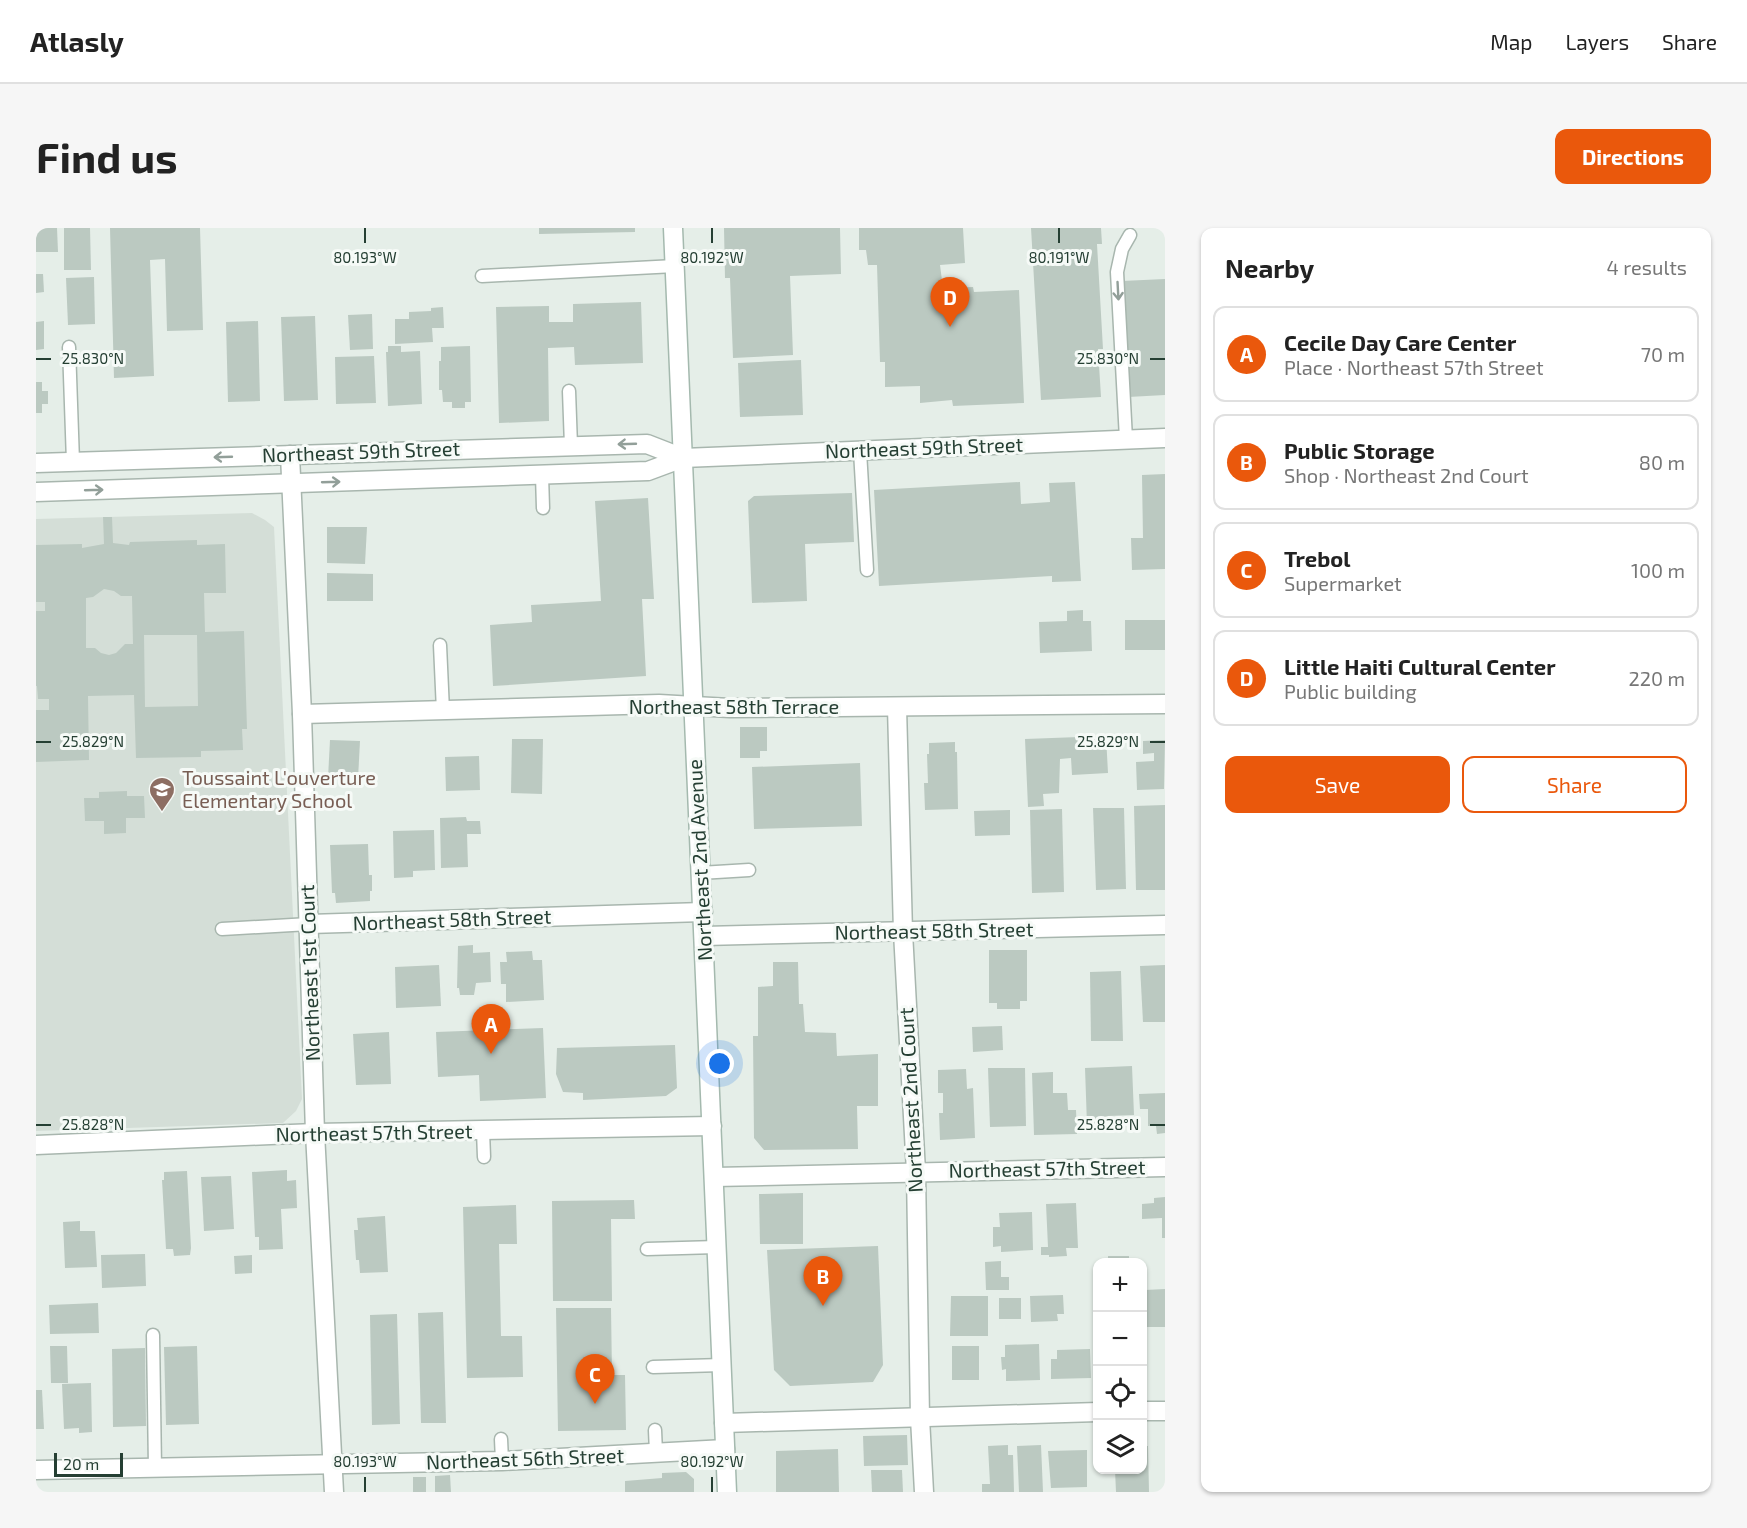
<!DOCTYPE html>
<meta charset="utf-8">
<style>
:root{--surface:#fff;--page:#f6f6f6;--text:#222;--muted:#767676;--line:#e0e0e0;--accent:#ea580c}
body{margin:0;font-family:"Exo 2",sans-serif;background:var(--page);color:var(--text)}
.controls{position:absolute;right:18px;bottom:18px;display:grid;overflow:hidden;border-radius:12px;box-shadow:0 2px 4px #0004}
.controls button{width:54px;height:54px;display:grid;place-items:center;padding:0;border:0;border-bottom:2px solid var(--line);background:var(--surface);color:var(--text);font:30px sans-serif}
.scale{position:absolute;left:18px;bottom:15px;width:69px;box-sizing:border-box;padding-left:6px;border:3px solid #253f33;border-top:0;font-size:16px;line-height:21px;white-space:nowrap;color:#253f33;-webkit-text-stroke:4px #f6faf7;paint-order:stroke}
.you{position:absolute;left:684px;top:836px;width:21px;height:21px;margin:-15px;border:4px solid #fff;border-radius:50%;background:#1a73e8;box-shadow:0 0 0 9px #1a73e833}
.badge{display:grid;place-items:center;width:39px;height:39px;border-radius:50%;background:var(--accent);color:#fff;font-size:20px;font-weight:700}
.pin{position:absolute;translate:-50% -50px;filter:drop-shadow(0 2px 3px #0008)}
.pin::after{content:'';position:absolute;top:32px;width:21px;height:18px;background:inherit;clip-path:polygon(0 0,100% 0,50% 100%)}
.list{margin:0;padding:0;list-style:none}
h2{display:flex;justify-content:space-between;align-items:center;height:78px;margin:0;padding:0 24px;font-size:26px}
h2 small{font-size:20px;font-weight:400;color:var(--muted)}
.list li{display:grid;grid-template-columns:39px 1fr auto;gap:18px;align-items:center;box-sizing:border-box;height:96px;margin:0 12px 12px;padding:0 12px;border:2px solid var(--line);border-radius:12px}
.list b{display:block;font-size:22px;white-space:nowrap}
.list p{margin:0;font-size:20px;white-space:nowrap;color:var(--muted)}
.list em{font-size:20px;font-style:normal;color:var(--muted)}
.actions{display:flex;gap:12px;padding:18px 24px}
.actions a{flex:1;padding:14px 0;border:2px solid var(--accent);border-radius:12px;text-align:center;font-size:21px;color:var(--accent)}
.actions .main{background:var(--accent);color:#fff}
.icon{flex:none;width:33px;height:33px;fill:none;stroke:currentColor;stroke-width:2;stroke-linecap:round;stroke-linejoin:round}
.map{position:relative;flex:none;width:1129px;height:1264px;overflow:hidden;border-radius:12px}
header{display:flex;align-items:center;gap:36px;box-sizing:border-box;height:84px;padding:0 30px;background:var(--surface);border-bottom:2px solid var(--line)}
header strong{font-size:28px}
nav{display:flex;gap:33px;margin-inline-start:auto;font-size:21px}
.intro{display:flex;align-items:center;justify-content:space-between;box-sizing:border-box;height:144px;padding:0 36px}
h1{margin:0;font-size:42px}
.button{padding:15px 27px;border-radius:12px;background:var(--accent);color:#fff;font-size:21px;font-weight:700}
main{display:flex;gap:36px;padding:0 36px}
aside{flex:1;background:var(--surface);border-radius:12px;box-shadow:0 2px 4px #0004}
.map>svg:first-child{display:block}
</style>
<header>
<strong>Atlasly</strong>
<nav><a>Map</a><a>Layers</a><a>Share</a></nav>
</header>
<div class="intro"><h1>Find us</h1><a class="button">Directions</a></div>
<main>
<div class="map">
<svg width="1129" height="1264" viewBox="0 0 1129 1264">
<rect width="100%" height="100%" fill="#e5eee8"/>
<path fill="#d4ded7" d="M216,285L229,292L238,299L266,871L260,883L247,895L0,903V291Z"/>
<g fill="#bbc9c1" fill-rule="evenodd">
<path d="M0,0H21L22,24H0Z"/>
<path d="M28,0H54L55,42H28Z"/>
<path d="M74,0H164L167,102L131,103L129,31L114,32L118,148L78,150Z"/>
<path d="M503,0H599V4L503,6Z"/>
<path d="M688,0H804L805,46L754,48L757,127L697,130L694,50H689Z"/>
<path d="M823,0H927L929,35L904,37L907,60L937,59L938,64L983,62L988,175L917,178L916,172L884,175V158L849,159V134H844L841,37H832L830,22H823Z"/>
<path d="M995,0H1065L1066,16H1061L1067,121H1062L1065,169L1005,172Z"/>
<path d="M0,46H7L8,64L0,65Z"/>
<path d="M58,49L59,96L32,97L30,50Z"/>
<path d="M1129,51V167L1092,169L1086,53Z"/>
<path d="M605,74L607,135L539,137L538,119L512,120L513,193L463,195L460,79L513,78V94H537V76Z"/>
<path d="M407,79L408,100H396L397,114L359,116V91H373V84L395,83V80Z"/>
<path d="M336,86L337,121L314,122L312,87Z"/>
<path d="M279,88L282,172L248,173L245,89Z"/>
<path d="M8,93V121L0,122V94Z"/>
<path d="M222,93L224,173L192,174L190,94Z"/>
<path d="M352,118H365V124L384,123L386,176L352,178L350,124H352Z"/>
<path d="M434,118L435,174H429V180H416V174H407L406,162H403V133H405V119Z"/>
<path d="M338,128L340,175L300,176L299,129Z"/>
<path d="M765,132L767,187L704,189L702,135Z"/>
<path d="M0,154H6V163H12V176H6V185H0Z"/>
<path d="M1129,246V341L1096,342L1095,310H1107L1106,247Z"/>
<path d="M984,254L985,276L1014,274L1013,255L1039,254L1045,353L1016,354V348L843,358L838,262Z"/>
<path d="M816,265L818,314L769,316L771,373L716,375L712,273L718,268Z"/>
<path d="M612,270L618,371H606L610,448L457,458L454,397L496,394L495,377L565,373L559,273Z"/>
<path d="M67,289H76L77,315L93,317L94,314L161,312V317L189,316L190,365H168L169,404L208,403L211,501H206L207,522L165,523V529L100,530L98,467L52,468L53,532L0,534V482H13V471H2L1,458H0V383H9V374H0V317L46,316V320L68,316ZM68,361L78,363L85,368H96L97,416H89L80,425L73,427L65,425L59,420H50V370L57,369ZM108,407H161L162,478L109,479Z"/>
<path d="M291,299H331L329,336L291,335Z"/>
<path d="M291,345L337,346V373H291Z"/>
<path d="M1047,382V393H1055L1056,423L1004,425L1003,394L1031,393V383Z"/>
<rect x="1089" y="392" width="40" height="30"/>
<path d="M704,499H731V523H724V530H704Z"/>
<path d="M1070,508L1072,545L1036,547L1035,530L1024,531L1023,565L1007,566L1008,578L992,579L989,511Z"/>
<path d="M476,511H507L506,566L475,565Z"/>
<path d="M294,512L324,513L322,551L292,550Z"/>
<path d="M1129,512L1128,561L1101,562L1100,534L1118,533V525L1107,526V513Z"/>
<path d="M919,514V524H921L922,581L889,582L888,555H892L891,526H893V515Z"/>
<path d="M443,528L444,562L410,563L409,529Z"/>
<path d="M824,535L826,598L718,601L716,539Z"/>
<path d="M91,563V568H108L109,590H90V605L68,606V593H49L48,570H63V564Z"/>
<path d="M1129,577V662H1100L1098,578Z"/>
<path d="M1057,580H1088L1090,661L1060,662Z"/>
<path d="M1026,581L1028,664L996,665L994,582Z"/>
<path d="M974,582V607L939,608L938,583Z"/>
<path d="M430,589L431,593H444L445,606H431L432,639L405,640L404,590Z"/>
<path d="M398,602L399,642L377,643V649L358,650L357,603Z"/>
<path d="M332,616L333,647H336V663H334V673L300,675L299,665H296L294,617Z"/>
<path d="M437,717V725L454,724L455,754L440,755L438,767H424L423,760H421L422,718Z"/>
<path d="M953,722H991V773H984V781H961V775H953Z"/>
<path d="M496,723L497,732H506L508,772L470,774V756H465L464,734H471L470,724Z"/>
<path d="M737,734H762L763,776H767L769,804L800,805L801,828L842,826V878H821L822,921L728,922L718,910L717,808H722V759L737,758Z"/>
<path d="M403,737L405,778L360,780L359,739Z"/>
<path d="M1129,737V794H1107L1104,738Z"/>
<path d="M1085,743L1087,813H1055L1054,744Z"/>
<path d="M966,798L967,822L937,824L936,799Z"/>
<path d="M507,800L510,870L444,873L443,847L402,849L400,804Z"/>
<path d="M353,804L355,856L320,857L317,806Z"/>
<path d="M639,817L641,860L630,868L547,872V865L527,864L520,846L521,820Z"/>
<path d="M1096,838L1098,887L1072,888V896L1051,897L1049,840Z"/>
<path d="M952,840H989L990,898L954,899Z"/>
<path d="M930,841L931,861L937,860L939,910L904,912L903,885H907V865H902V842Z"/>
<path d="M1017,844V865H1031L1032,882H1040L1041,906L998,907L996,845Z"/>
<path d="M1129,865V905L1121,906L1120,898H1112V881H1104L1103,866Z"/>
<path d="M251,942V953L260,952L261,980L245,981L247,1021L223,1022V1009H219L216,944Z"/>
<path d="M151,943L155,1020L154,1027L138,1028L137,1021H130L126,952H128V944Z"/>
<path d="M195,948L198,1001L168,1003L165,949Z"/>
<path d="M767,965V1016H724L723,966Z"/>
<path d="M1129,969V1010H1126V990L1106,991V976L1118,975V970Z"/>
<path d="M598,972L599,991H575L576,1073H517L516,973Z"/>
<path d="M1040,975L1042,1020H1030L1031,1028L1013,1029V1027H1005V1019H1012L1010,976Z"/>
<path d="M480,977L481,1016H463L465,1108H486L487,1149L431,1150L427,979Z"/>
<path d="M996,984L997,1022L965,1024V1018L957,1019V999H964L963,985Z"/>
<path d="M349,988L352,1044L324,1045L323,1032H320L318,1002H322L321,990Z"/>
<path d="M44,993V1003H59L61,1039L29,1040L27,994Z"/>
<path d="M842,1018L847,1137L837,1154L754,1158L738,1142L731,1022Z"/>
<path d="M109,1026L110,1058L66,1060L65,1027Z"/>
<path d="M216,1027V1045L199,1046L198,1028Z"/>
<rect x="1072" y="1028" width="21" height="6"/>
<path d="M965,1033V1049H973V1062H950L949,1034Z"/>
<path d="M1129,1061V1099H1111L1109,1062Z"/>
<path d="M1027,1067L1028,1086H1021L1022,1093L995,1094L994,1068Z"/>
<path d="M915,1068H952V1108H914Z"/>
<rect x="963" y="1070" width="22" height="21"/>
<path d="M62,1075L63,1105L14,1106L13,1077Z"/>
<path d="M520,1080H575L576,1147H589L590,1202L522,1203Z"/>
<path d="M407,1084L410,1195H385L382,1085Z"/>
<path d="M361,1086L364,1196L336,1197L334,1087Z"/>
<path d="M1003,1116L1004,1152L970,1153V1141L966,1142L965,1129H969V1117Z"/>
<path d="M14,1118H31L32,1155H15Z"/>
<path d="M161,1118L163,1196L130,1197L128,1119Z"/>
<rect x="916" y="1118" width="27" height="34"/>
<path d="M109,1120L110,1198L77,1199L76,1121Z"/>
<path d="M1054,1121L1055,1150L1015,1151V1131H1021V1122Z"/>
<path d="M55,1155L56,1204L43,1205V1200L28,1201L26,1156Z"/>
<path d="M0,1162H6L8,1201H0Z"/>
<path d="M871,1207L872,1237L828,1238L827,1208Z"/>
<path d="M972,1217V1227H977L978,1264H946V1256H954L952,1218Z"/>
<path d="M1005,1217L1007,1264H983L981,1218Z"/>
<path d="M1106,1218H1112L1113,1264H1080L1079,1242H1106Z"/>
<path d="M802,1221L803,1264H740V1223Z"/>
<path d="M1051,1222V1259L1015,1260L1012,1223Z"/>
<path d="M835,1242H866L867,1264H836Z"/>
<path d="M650,1244L658,1251V1264H589V1253L626,1250V1245Z"/>
<path d="M414,1247L415,1264H399V1248Z"/>
<rect x="377" y="1249" width="13" height="15"/>
</g>
<g fill="none" stroke-linecap="round" stroke-linejoin="round">
<defs>
<g id="lane">
<path d="M446,48L639,38"/>
<path d="M33,119L37,234"/>
<path d="M533,163L535,218"/>
<path d="M1090,211L1081,44L1086,21L1094,7"/>
<path d="M824,223L831,342"/>
<path d="M506,247L507,280"/>
<path d="M404,417L407,483"/>
<path d="M664,645L713,642"/>
<path d="M186,701L273,696"/>
<path d="M447,903L448,929"/>
<path d="M611,1021L681,1019"/>
<path d="M117,1107L119,1241"/>
<path d="M617,1139L686,1137"/>
<path d="M619,1202L620,1225"/>
<path d="M465,1211L466,1233"/>
</g>
<g id="street">
<path d="M254,227L266,486L279,905L298,1264"/>
<path d="M0,235L611,216L647,230"/>
<path d="M0,264L612,243L647,230L1129,210"/>
<path d="M861,479L867,704L880,944L884,1190L888,1264"/>
<path d="M266,486L623,476L694,480L1129,476"/>
<path d="M273,696L667,684"/>
<path d="M668,708L1129,697"/>
<path d="M0,917L279,905L676,898"/>
<path d="M678,949L1129,939"/>
<path d="M1106,1183H1129"/>
<path d="M688,1195L1062,1184"/>
<path d="M0,1242L466,1233L689,1221"/>
</g>
<path id="secondary" d="M637,0L691,1264"/>
</defs>
<use href="#lane" stroke="#a8b6ae" stroke-width="15"/>
<use href="#street" stroke="#a8b6ae" stroke-width="21"/>
<use href="#secondary" stroke="#a4b9ae" stroke-width="21"/>
<use href="#lane" stroke="#fff" stroke-width="12"/>
<use href="#street" stroke="#fff" stroke-width="18"/>
<use href="#secondary" stroke="#fff" stroke-width="18"/>
</g>
<defs><path id="oneway-shaft" d="M-6 0H5M1.5-3L5.5 0L1.5 3" fill="none" stroke-width="1.6" stroke-linecap="round" stroke-linejoin="round" transform="scale(1.5)"/></defs>
<g stroke="#929f99">
<use href="#oneway-shaft" transform="translate(1082 63) rotate(87)"/>
<use href="#oneway-shaft" transform="translate(591 216) rotate(178)"/>
<use href="#oneway-shaft" transform="translate(187 229) rotate(178)"/>
<use href="#oneway-shaft" transform="translate(295 254) rotate(-2)"/>
<use href="#oneway-shaft" transform="translate(58 262) rotate(-2)"/>
</g>
<path fill="none" stroke="#253f33" stroke-width="2" d="M329,0V15M676,0V15M1023,0V15M0,131H15M1114,131H1129M0,514H15M1114,514H1129M0,897H15M1114,897H1129M329,1249V1264M676,1249V1264"/>
<defs>
<symbol id="school-pin" viewBox="-11 -11 22 30"><path d="M0 17L-7.5 6A9.5 9.5 0 1 1 7.5 6Z" fill="#8d6e63" stroke="#f6faf7"/><path d="M0-5L7-2L0 1L-7-2ZM-4 1L0 2.5L4 1V4Q0 6-4 4Z" fill="#fff"/></symbol>
</defs>
<g fill-rule="evenodd">
<use href="#school-pin" x="111" y="547" width="30" height="40"/>
</g>
<g text-anchor="middle" stroke-width="6" stroke-linejoin="round" paint-order="stroke">
<g font-size="20" fill="#253f33" stroke="#f6faf7">
<text transform="translate(888 220) rotate(-2)" y="7">Northeast 59th Street</text>
<text transform="translate(325 224) rotate(-2)" y="7">Northeast 59th Street</text>
<text x="698" y="486">Northeast 58th Terrace</text>
<text transform="translate(664 632) rotate(-93)" y="7">Northeast 2nd Avenue</text>
<text transform="translate(416 692) rotate(-2)" y="7">Northeast 58th Street</text>
<text transform="translate(898 703) rotate(-1)" y="7">Northeast 58th Street</text>
<text transform="translate(274 745) rotate(-92)" y="7">Northeast 1st Court</text>
<text transform="translate(875 872) rotate(-93)" y="7">Northeast 2nd Court</text>
<text transform="translate(338 905) rotate(-1)" y="7">Northeast 57th Street</text>
<text transform="translate(1011 941) rotate(-1)" y="7">Northeast 57th Street</text>
<text transform="translate(489 1231) rotate(-2)" y="7">Northeast 56th Street</text>
</g>
<g font-size="20" fill="#785e54" stroke="#f6faf7" text-anchor="start">
<text x="146" y="557">Toussaint L'ouverture<tspan x="146" dy="23">Elementary School</tspan></text>
</g>
</g>
<g font-size="15" text-anchor="middle" fill="#253f33" stroke="#f6faf7" stroke-width="6" stroke-linejoin="round" paint-order="stroke">
<text x="329" y="35">80.193°W</text>
<text x="676" y="35">80.192°W</text>
<text x="1023" y="35">80.191°W</text>
<text x="57" y="136">25.830°N</text>
<text x="1072" y="136">25.830°N</text>
<text x="57" y="519">25.829°N</text>
<text x="1072" y="519">25.829°N</text>
<text x="57" y="902">25.828°N</text>
<text x="1072" y="902">25.828°N</text>
<text x="329" y="1239">80.193°W</text>
<text x="676" y="1239">80.192°W</text>
</g>
</svg>
<div class="controls">
<button>+</button>
<button>−</button>
<button><svg class="icon" aria-label="locate" viewBox="0 0 24 24"><circle cx="12" cy="12" r="6"/><path d="M12 2v4M12 18v4M2 12h4M18 12h4"/></svg></button>
<button><svg class="icon" aria-label="layers" viewBox="0 0 24 24"><path d="M12 4l9 5-9 5-9-5zM3 14l9 5 9-5"/></svg></button>
</div>
<div class="scale">20 m</div>
<div class="you"></div>
<div class="pin badge" style="left:455px;top:826px">A</div>
<div class="pin badge" style="left:787px;top:1078px">B</div>
<div class="pin badge" style="left:559px;top:1176px">C</div>
<div class="pin badge" style="left:914px;top:99px">D</div>
</div>
<aside>
<h2>Nearby<small>4 results</small></h2>
<ul class="list">
<li><span class="badge">A</span><div><b>Cecile Day Care Center</b><p>Place · Northeast 57th Street</p></div><em>70 m</em></li>
<li><span class="badge">B</span><div><b>Public Storage</b><p>Shop · Northeast 2nd Court</p></div><em>80 m</em></li>
<li><span class="badge">C</span><div><b>Trebol</b><p>Supermarket</p></div><em>100 m</em></li>
<li><span class="badge">D</span><div><b>Little Haiti Cultural Center</b><p>Public building</p></div><em>220 m</em></li>
</ul>
<div class="actions"><a class="main">Save</a><a>Share</a></div>
</aside>
</main>
